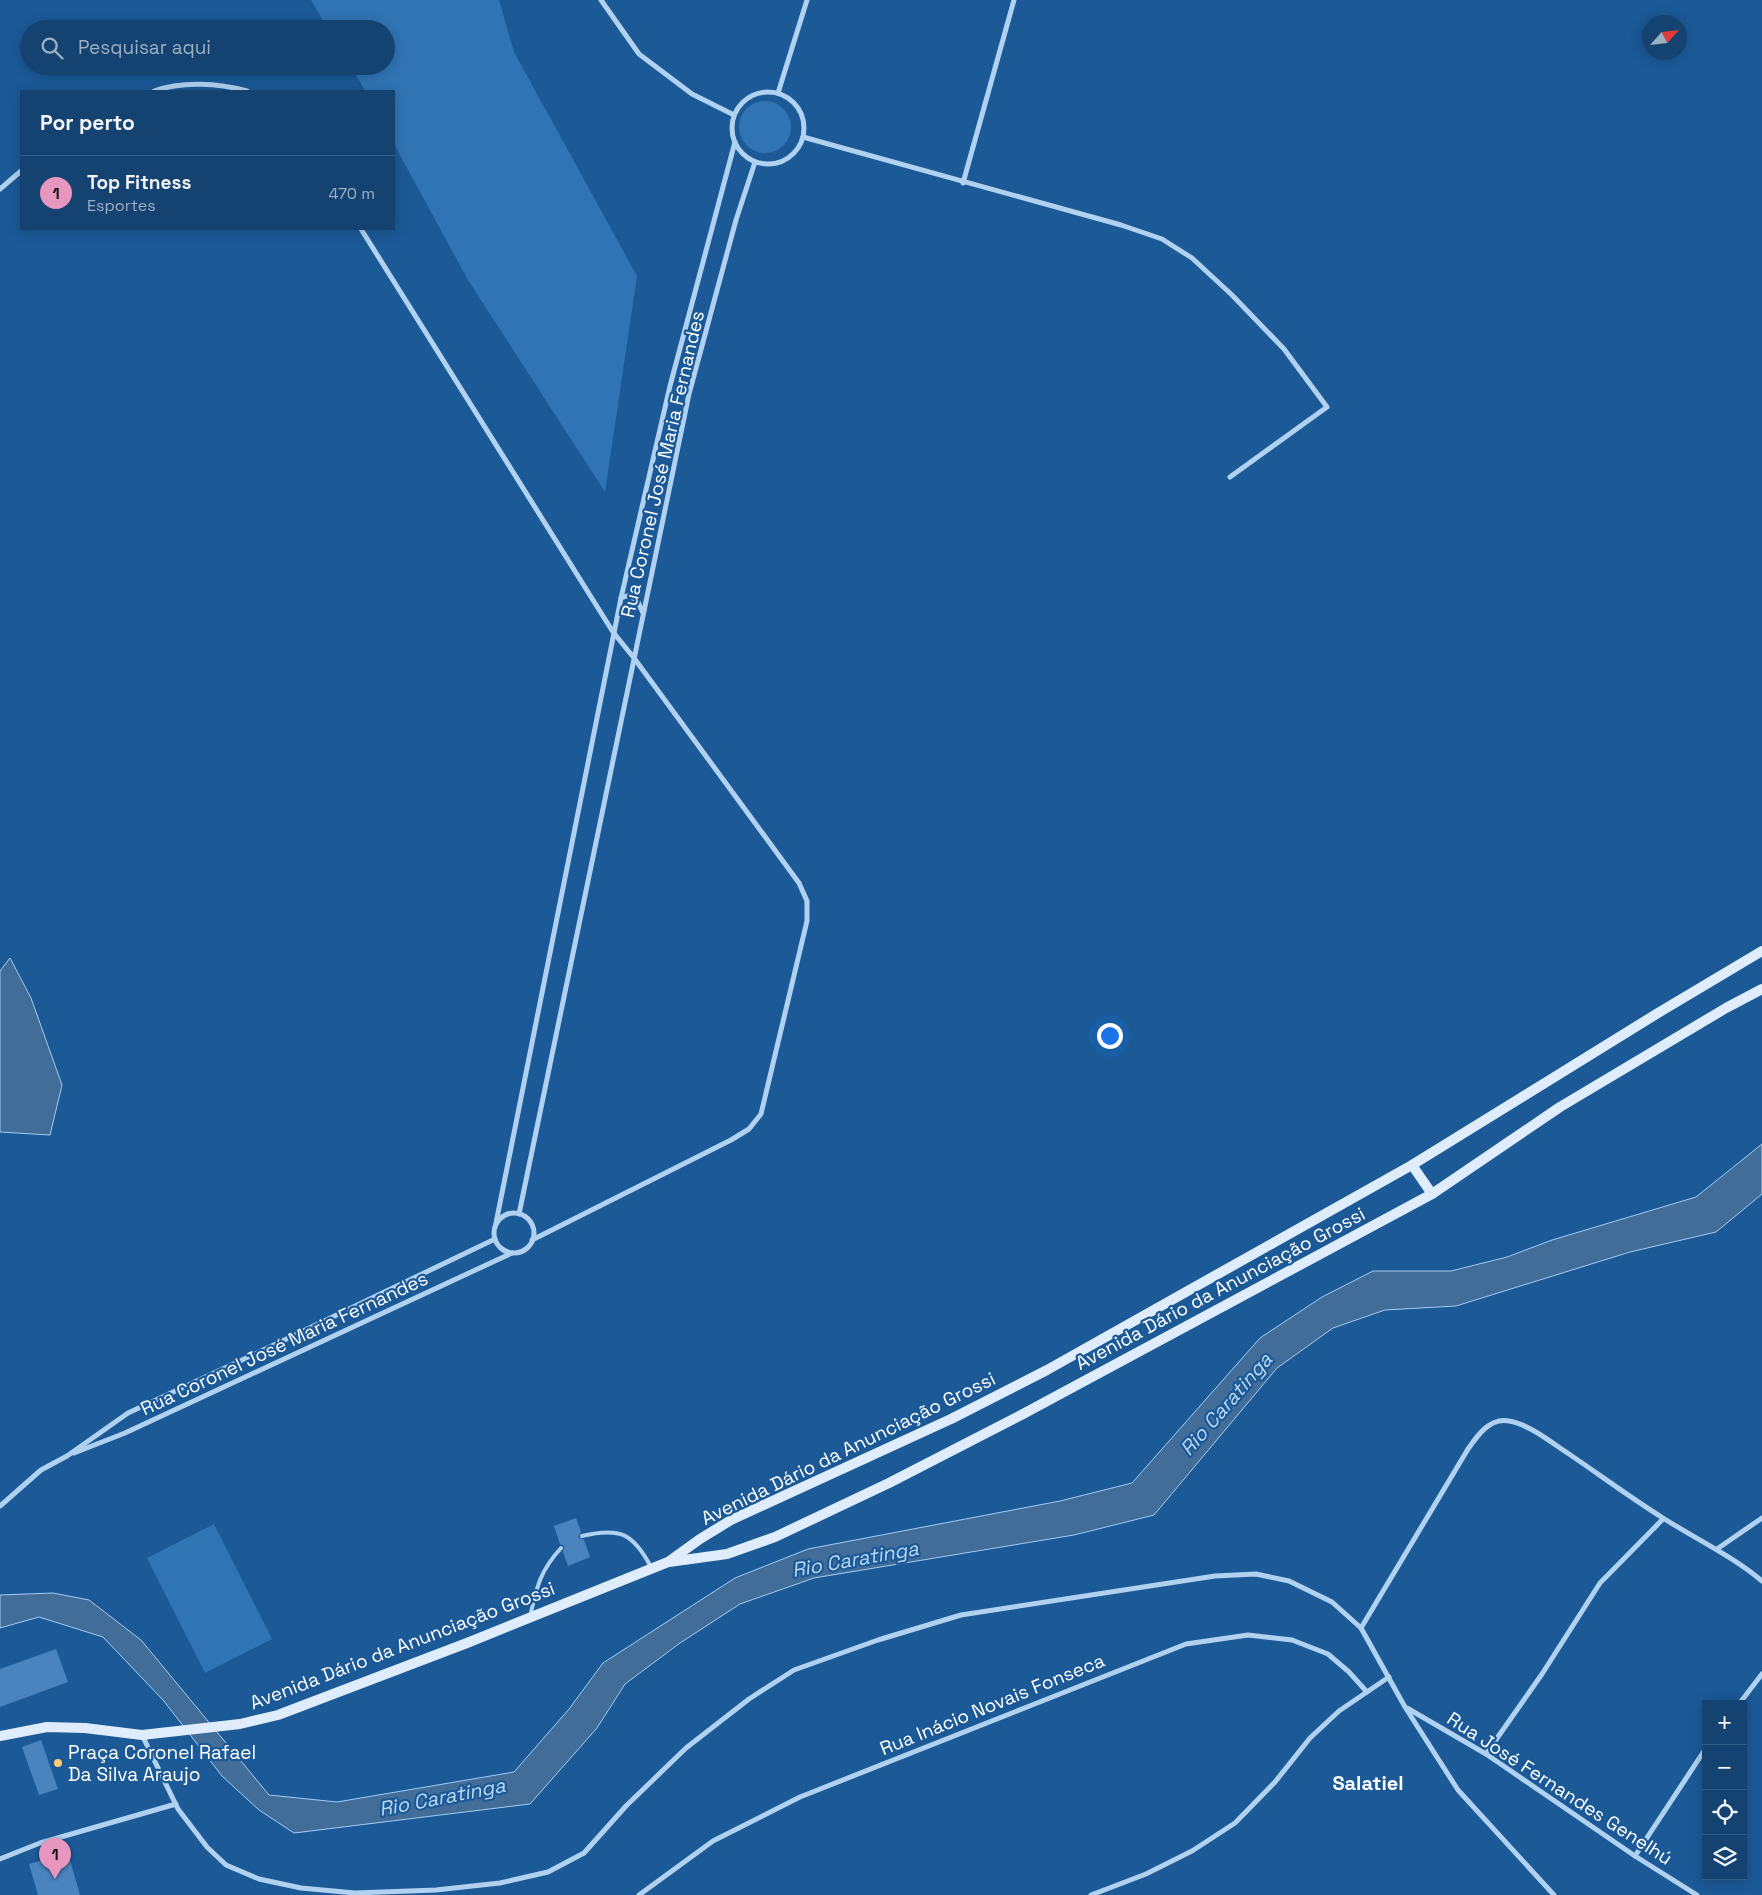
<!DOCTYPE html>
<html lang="pt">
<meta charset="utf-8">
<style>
:root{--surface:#144371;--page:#1d4a76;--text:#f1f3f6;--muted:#9db0c3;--line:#335c84;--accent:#e797bd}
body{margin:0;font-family:"Space Grotesk",sans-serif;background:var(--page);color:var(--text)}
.controls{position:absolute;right:15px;bottom:15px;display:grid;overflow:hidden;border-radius:0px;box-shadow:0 2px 12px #0003}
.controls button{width:45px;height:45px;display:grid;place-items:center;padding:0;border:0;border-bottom:1px solid var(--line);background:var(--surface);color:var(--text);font:25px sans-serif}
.compass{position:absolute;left:1642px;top:15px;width:45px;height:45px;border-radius:50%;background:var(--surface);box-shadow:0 2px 12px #0003;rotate:63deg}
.you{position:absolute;left:1109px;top:1035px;width:18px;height:18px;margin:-12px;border:4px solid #fff;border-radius:50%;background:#1a73e8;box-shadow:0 0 0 8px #1a73e833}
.badge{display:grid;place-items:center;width:32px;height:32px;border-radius:50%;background:var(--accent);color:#111;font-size:16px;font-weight:700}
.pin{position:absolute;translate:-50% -41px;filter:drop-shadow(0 1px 2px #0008)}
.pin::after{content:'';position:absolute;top:26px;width:18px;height:15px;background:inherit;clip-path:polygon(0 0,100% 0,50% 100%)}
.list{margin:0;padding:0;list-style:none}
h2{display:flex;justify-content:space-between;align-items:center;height:65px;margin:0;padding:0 20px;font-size:21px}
h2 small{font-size:16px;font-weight:400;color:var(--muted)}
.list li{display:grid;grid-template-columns:32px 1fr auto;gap:15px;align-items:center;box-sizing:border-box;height:75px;padding:0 20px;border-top:1px solid var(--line)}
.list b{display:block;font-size:19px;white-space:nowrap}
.list p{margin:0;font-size:16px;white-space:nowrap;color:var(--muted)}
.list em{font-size:16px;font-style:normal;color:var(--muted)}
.icon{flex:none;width:28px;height:28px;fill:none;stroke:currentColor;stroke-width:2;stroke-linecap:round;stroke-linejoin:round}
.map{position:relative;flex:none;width:1762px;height:1895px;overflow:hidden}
.search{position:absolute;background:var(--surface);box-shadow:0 2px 12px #0003;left:20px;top:20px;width:375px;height:55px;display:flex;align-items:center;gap:12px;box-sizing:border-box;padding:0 18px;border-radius:28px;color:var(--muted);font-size:19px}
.panel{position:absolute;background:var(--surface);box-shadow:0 2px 12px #0003;left:20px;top:90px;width:375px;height:140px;border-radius:0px}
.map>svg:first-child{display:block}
</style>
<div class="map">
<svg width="1762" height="1895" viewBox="0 0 1762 1895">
<rect width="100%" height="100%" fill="#1b5997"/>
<g fill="#3074b4">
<path d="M311,0H499L514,52L637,276L605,492L468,280L394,144V91H365L351,66H386V29H328Z"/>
<circle cx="765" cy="127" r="26"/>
<path d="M214,1524L272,1639L205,1673L147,1558Z"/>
</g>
<g fill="#426d99" stroke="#a3ccf2">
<path d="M10,958L31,998L62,1085L50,1135L0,1132V971Z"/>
<path d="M1762,1144V1194L1716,1232L1630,1252L1456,1306L1385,1310L1333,1328L1277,1368L1154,1515L1074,1535L814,1578L740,1604L680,1643L625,1684L597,1728L530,1804L294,1833L259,1810L222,1776L163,1700L103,1637L39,1617L0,1628V1595L53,1593L89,1600L141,1640L269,1795L337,1802L514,1772L569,1709L603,1663L735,1578L808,1549L1060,1501L1132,1483L1260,1338L1322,1297L1373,1271H1451L1507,1257L1552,1240L1696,1197Z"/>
</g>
<g fill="#4984bf">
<path d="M576,1518L581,1532L578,1537L584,1540L590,1557L568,1566L563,1552L564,1546L560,1544L554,1526Z"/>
<path d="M56,1649L68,1682L0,1707V1669Z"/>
<path d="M41,1740L58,1789L39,1795L22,1747Z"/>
<path d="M68,1853L80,1895H38L29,1864Z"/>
</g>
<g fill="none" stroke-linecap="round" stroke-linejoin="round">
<g stroke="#b0d1f0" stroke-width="4">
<path d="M582,1536C620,1527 633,1533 651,1567"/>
<path d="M530,1617C537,1586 540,1571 561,1548"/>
</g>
<g stroke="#b0d1f0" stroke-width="5">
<path d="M601,0L639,54L692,94L734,115"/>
<path d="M154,91C182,81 218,83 247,91"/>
<circle cx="768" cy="128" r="36"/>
<path d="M778,93L807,0"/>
<path d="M803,137L1121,225L1162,239L1192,258L1232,295L1284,349L1327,407L1230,477"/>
<path d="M963,183L1014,0"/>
<path d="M0,189L21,171"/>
<path d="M361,229L613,632L634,658L799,883L807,901V921L761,1114L749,1129L731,1140L532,1240"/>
<path d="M621,598L630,595L638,602L643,613"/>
<circle cx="514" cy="1233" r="20"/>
<path d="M519,1214L689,394L736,220L755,162"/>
<path d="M496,1223L621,598L670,386L735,142"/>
<path d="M74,1453L125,1433L512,1253"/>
<path d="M0,1506L41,1470L67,1456L128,1413L274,1345L495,1239"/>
<path d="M1717,1549L1762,1518"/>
<path d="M1361,1628L1468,1449C1477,1436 1490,1417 1509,1421C1529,1424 1552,1443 1569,1454C1600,1475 1631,1498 1663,1518C1696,1539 1732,1556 1762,1581"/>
<path d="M1739,1704L1762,1674"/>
<path d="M1407,1708L1486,1754L1635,1856L1697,1895"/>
<path d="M142,1735L178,1809L207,1847L226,1865L259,1879L301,1888L355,1893L436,1890L500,1883L548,1872L584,1853L626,1806L686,1748L749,1699L794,1670L878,1640L961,1615L1215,1576L1256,1574L1289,1581L1332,1602L1361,1628L1405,1707L1458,1790L1554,1895"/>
<path d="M1486,1754L1542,1674L1600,1583L1663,1519"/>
<path d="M1635,1856L1706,1748"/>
<path d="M0,1859L40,1843L176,1804"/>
<path d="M639,1895L713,1841L800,1797L1186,1644L1248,1635L1292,1640L1328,1654L1349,1672L1367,1692"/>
<path d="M1091,1895L1146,1874L1192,1851L1235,1823L1275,1782L1310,1738L1339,1711L1389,1677"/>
</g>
<g stroke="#deecfb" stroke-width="10">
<path d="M1412,1165L1432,1194"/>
<path d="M669,1562L727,1554L775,1537L889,1483L1023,1414L1432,1194L1560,1107L1726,1008L1762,989"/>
<path d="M0,1736L47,1727L85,1728L142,1735L240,1724L278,1715L467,1643L668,1562L700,1539L731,1520L951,1419L1047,1370L1412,1165L1658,1013L1762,951"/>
</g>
</g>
<circle fill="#ffcd6f" stroke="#1b5997" stroke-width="2" cx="58" cy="1763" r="5"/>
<g text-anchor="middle" stroke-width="4.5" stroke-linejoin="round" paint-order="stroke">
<g font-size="19" fill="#fff" stroke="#1b5997">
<text transform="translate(662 464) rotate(-77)" y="7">Rua Coronel José Maria Fernandes</text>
<text transform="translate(1220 1288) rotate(-28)" y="7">Avenida Dário da Anunciação Grossi</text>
<text transform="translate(284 1343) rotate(-25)" y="7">Rua Coronel José Maria Fernandes</text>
<text transform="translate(848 1448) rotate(-26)" y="7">Avenida Dário da Anunciação Grossi</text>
<text transform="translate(402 1645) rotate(-21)" y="7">Avenida Dário da Anunciação Grossi</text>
<text transform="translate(992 1704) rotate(-22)" y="7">Rua Inácio Novais Fonseca</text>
<text transform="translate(1560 1788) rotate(33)" y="7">Rua José Fernandes Genelhú</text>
</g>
<g font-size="19" fill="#fff" stroke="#1b5997" text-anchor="start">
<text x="68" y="1759">Praça Coronel Rafael<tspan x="68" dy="22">Da Silva Araujo</tspan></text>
</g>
<g font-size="20" font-style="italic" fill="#bcdaf6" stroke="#1b5997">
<text transform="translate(1226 1404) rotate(-49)" y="7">Rio Caratinga</text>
<text transform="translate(855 1559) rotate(-10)" y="7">Rio Caratinga</text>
<text transform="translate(442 1797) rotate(-11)" y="7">Rio Caratinga</text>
</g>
<g font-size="20" font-weight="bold" fill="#fff" stroke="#1b5997">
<text x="1368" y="1790">Salatiel</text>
</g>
</g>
</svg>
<div class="controls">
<button>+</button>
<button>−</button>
<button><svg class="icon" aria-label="locate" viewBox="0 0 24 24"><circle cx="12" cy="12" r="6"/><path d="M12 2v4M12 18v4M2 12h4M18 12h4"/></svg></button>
<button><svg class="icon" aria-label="layers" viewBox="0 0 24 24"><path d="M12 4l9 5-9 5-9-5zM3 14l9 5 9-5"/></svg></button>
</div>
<svg class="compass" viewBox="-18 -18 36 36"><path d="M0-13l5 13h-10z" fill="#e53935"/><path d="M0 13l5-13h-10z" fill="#9db0c3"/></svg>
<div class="you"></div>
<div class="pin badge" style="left:55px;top:1879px">1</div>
<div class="search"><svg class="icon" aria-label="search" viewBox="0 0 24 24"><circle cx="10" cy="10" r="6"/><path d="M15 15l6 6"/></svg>Pesquisar aqui</div>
<section class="panel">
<h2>Por perto<small></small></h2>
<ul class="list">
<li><span class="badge">1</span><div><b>Top Fitness</b><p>Esportes</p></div><em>470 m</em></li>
</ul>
</section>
</div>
